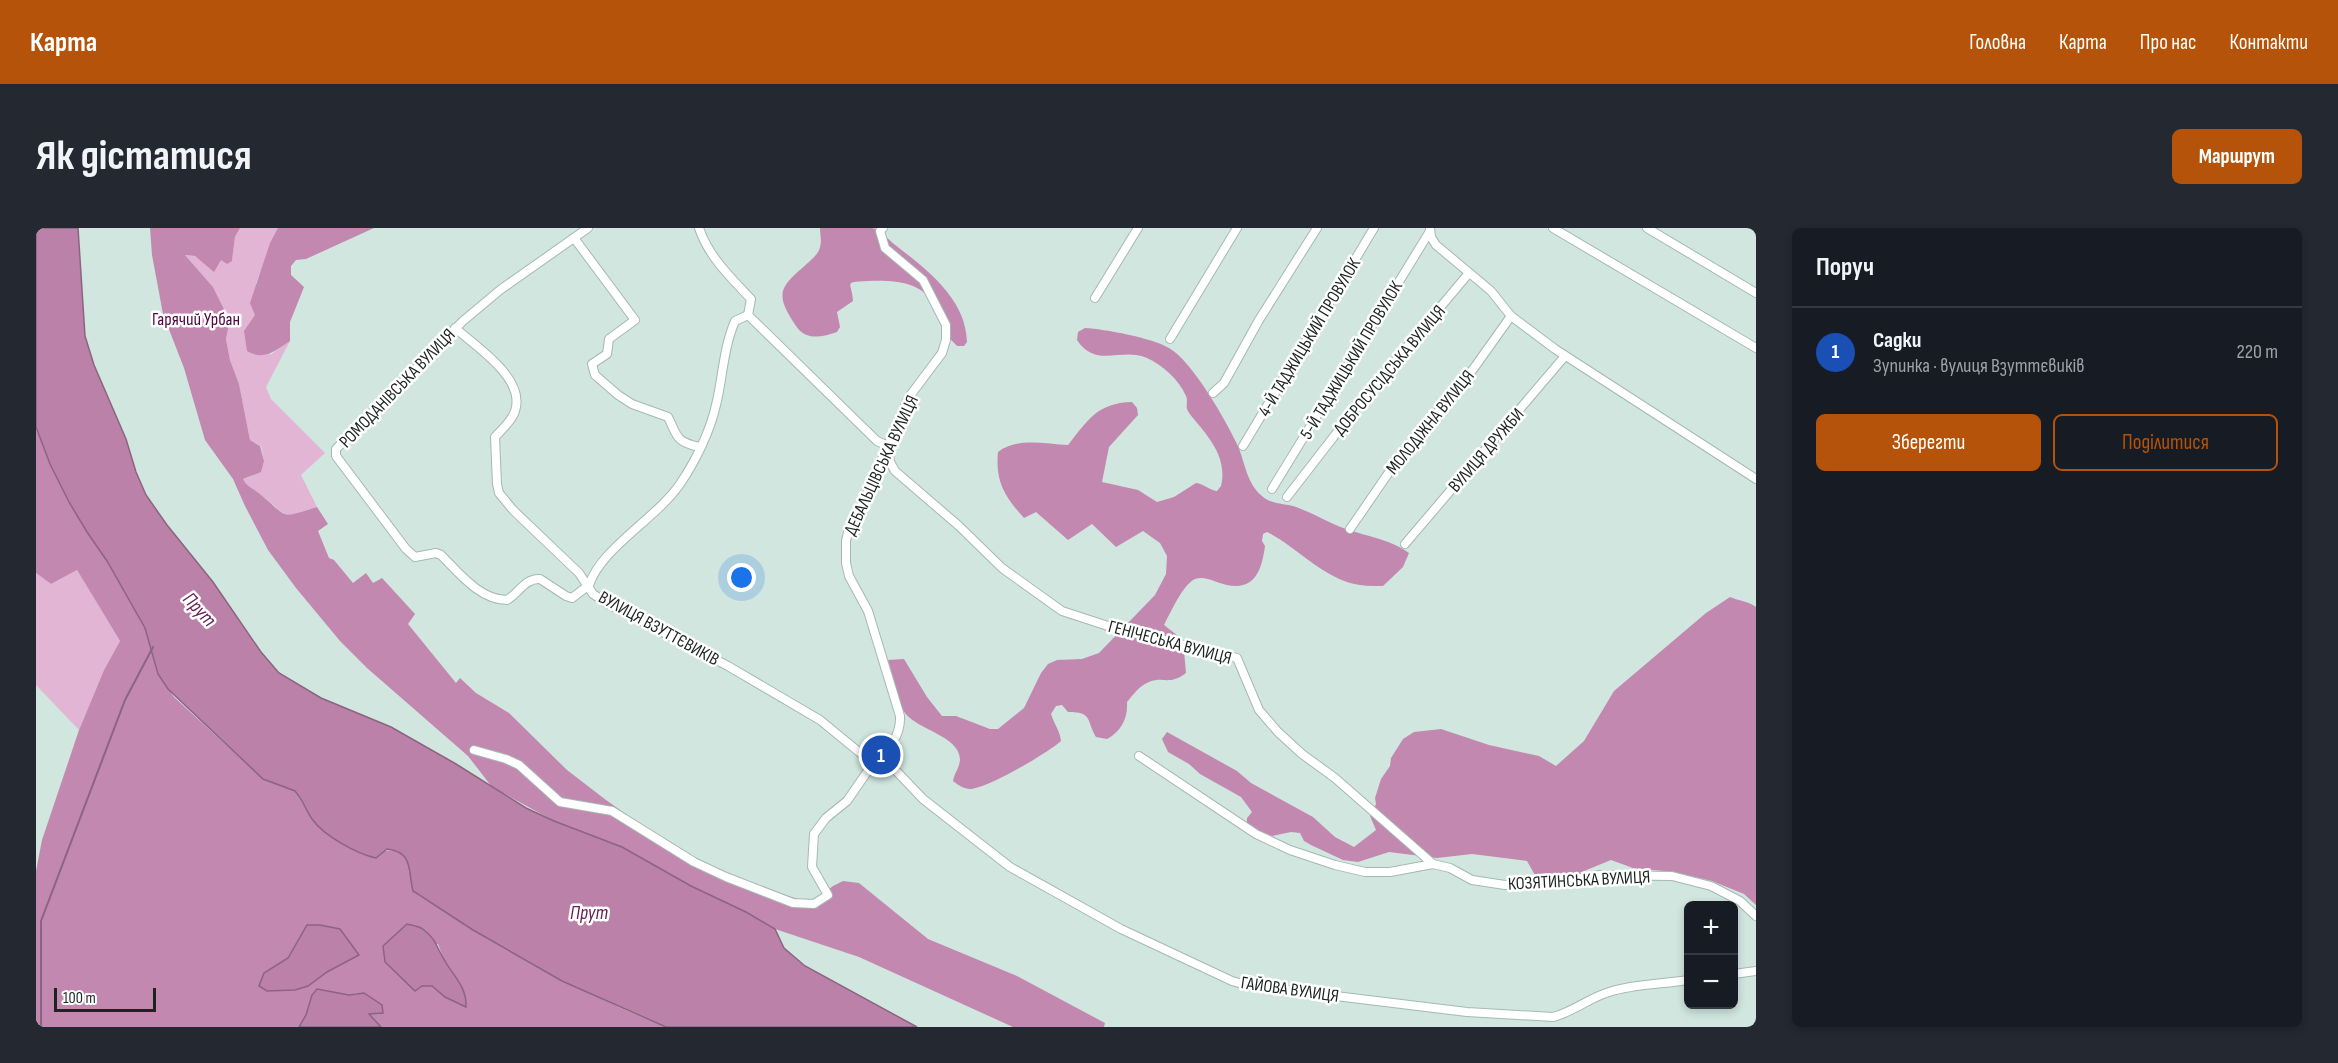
<!DOCTYPE html>
<html lang="uk">
<meta charset="utf-8">
<style>
:root{--surface:#171b24;--page:#242831;--text:#f1f3f6;--muted:#9ea1a6;--line:#363941;--accent:#b45309}
body{margin:0;font-family:"Sofia Sans Condensed",sans-serif;background:var(--page);color:var(--text)}
.controls{position:absolute;right:18px;bottom:18px;display:grid;overflow:hidden;border-radius:9px;box-shadow:0 3px 9px #0003}
.controls button{width:54px;height:54px;display:grid;place-items:center;padding:0;border:0;border-bottom:2px solid var(--line);background:var(--surface);color:var(--text);font:30px sans-serif}
.scale{position:absolute;left:18px;bottom:15px;width:102px;box-sizing:border-box;padding-left:6px;border:3px solid #1c2421;border-top:0;font-size:16px;line-height:21px;white-space:nowrap;color:#1c2421;-webkit-text-stroke:4px #fff;paint-order:stroke}
.you{position:absolute;left:706px;top:350px;width:21px;height:21px;margin:-15px;border:4px solid #fff;border-radius:50%;background:#1a73e8;box-shadow:0 0 0 9px #1a73e833}
.badge{display:grid;place-items:center;width:39px;height:39px;border-radius:50%;background:var(--accent);color:#fff;font-size:20px;font-weight:700}
.pin{position:absolute;translate:-50% -50%;border:3px solid #fff;box-shadow:0 2px 6px #0006}
.list{margin:0;padding:0;list-style:none}
h2{display:flex;justify-content:space-between;align-items:center;height:78px;margin:0;padding:0 24px;font-size:26px}
h2 small{font-size:20px;font-weight:400;color:var(--muted)}
.list li{display:grid;grid-template-columns:39px 1fr auto;gap:18px;align-items:center;box-sizing:border-box;height:90px;padding:0 24px;border-top:2px solid var(--line)}
.list b{display:block;font-size:22px;white-space:nowrap}
.list p{margin:0;font-size:20px;white-space:nowrap;color:var(--muted)}
.list em{font-size:20px;font-style:normal;color:var(--muted)}
.actions{display:flex;gap:12px;padding:18px 24px}
.actions a{flex:1;padding:14px 0;border:2px solid var(--accent);border-radius:9px;text-align:center;font-size:21px;color:var(--accent)}
.actions .main{background:var(--accent);color:#fff}
.map{position:relative;flex:none;width:1720px;height:799px;overflow:hidden;border-radius:9px}
header{display:flex;align-items:center;gap:36px;box-sizing:border-box;height:84px;padding:0 30px;background:var(--accent);color:#fff}
header strong{font-size:28px}
nav{display:flex;gap:33px;margin-inline-start:auto;font-size:21px}
.intro{display:flex;align-items:center;justify-content:space-between;box-sizing:border-box;height:144px;padding:0 36px}
h1{margin:0;font-size:42px}
.button{padding:15px 27px;border-radius:9px;background:var(--accent);color:#fff;font-size:21px;font-weight:700}
main{display:flex;gap:36px;padding:0 36px}
aside{flex:1;background:var(--surface);border-radius:9px;box-shadow:0 3px 9px #0003}
.map>svg:first-child{display:block}
</style>
<header>
<strong>Карта</strong>
<nav><a>Головна</a><a>Карта</a><a>Про нас</a><a>Контакти</a></nav>
</header>
<div class="intro"><h1>Як дістатися</h1><a class="button">Маршрут</a></div>
<main>
<div class="map">
<svg width="1720" height="799" viewBox="0 0 1720 799">
<rect width="100%" height="100%" fill="#d0e6de"/>
<g fill="#e3b5d4">
<path d="M204,0H242L220,55V87L234,127L254,113L230,159L235,171L289,225L265,247L281,279C242,292 254,289 224,266C216,260 212,260 207,251L216,248L228,233L225,218L214,212L203,156L194,132L190,111L193,96L188,81L177,59L149,27L196,33L199,9Z"/>
<path d="M41,342L84,413L68,442L43,502L0,457V345L15,356Z"/>
</g>
<g fill="#c388b0" fill-rule="evenodd">
<path d="M114,0H204L199,9L196,33L191,36L185,32L178,44L159,28L149,27L177,59L188,81L193,96L190,111L194,132L203,156L214,212L224,218L228,233L225,244L207,251C212,260 217,260 224,266C253,290 243,291 281,279L292,296L282,303L293,330L298,332L317,355L330,345L337,355L346,350L379,386L372,396L420,455L424,450L440,465L473,485L531,542L570,572L635,618L665,636L715,657L769,673L781,671L797,658L807,653L823,655L892,711L981,748L1069,795L1068,799H977L823,729L739,701L710,684L655,658L586,619L518,593L456,559L432,528L331,440L304,413L260,360L232,322L209,278L197,251L169,212L148,140L127,86L116,27Z"/>
<path d="M242,0H338L270,31L260,32L255,38V47L268,59L254,94V113C239,123 228,133 211,123L208,103L219,87L214,75L234,15Z"/>
<path d="M784,0C800,0 820,0 836,0C843,1 852,11 858,16C890,41 930,70 931,114L928,118H921C916,112 909,107 906,100C902,93 903,85 899,78C886,53 857,52 832,53C806,54 816,54 817,73L801,84L804,99L801,104C786,109 770,113 760,98C736,63 746,58 774,33C778,29 783,25 784,19C786,13 784,6 784,0Z"/>
<path d="M1049,100C1068,101 1117,110 1133,120C1156,133 1189,191 1201,216C1209,233 1210,255 1226,268C1236,277 1249,275 1260,279C1277,285 1293,295 1310,301C1330,308 1356,312 1373,325L1367,339L1347,358C1336,358 1325,358 1314,355C1282,345 1260,319 1231,304L1227,306L1226,313L1229,318C1226,340 1220,363 1191,357C1181,355 1169,347 1159,351C1147,356 1134,386 1128,397L1147,412L1150,445C1133,458 1128,448 1113,454C1104,457 1097,467 1091,474C1092,491 1085,503 1071,511L1060,509C1050,492 1057,484 1032,484L1026,477L1020,478L1015,486C1018,496 1024,503 1025,513C1012,525 950,561 934,561C928,561 922,557 917,553C918,546 924,539 924,531C923,508 882,502 869,485C860,473 855,446 852,432L868,431L891,469L906,488H920L954,501H962L988,480L1005,445L1012,436L1021,432L1046,431L1063,425L1119,367L1130,346L1131,328L1124,315L1107,303L1080,319L1056,296L1032,312L1000,284L988,290C969,269 959,254 962,224C981,209 1009,216 1032,217C1052,192 1061,175 1096,174L1101,180L1102,187L1073,219L1066,254L1102,262L1121,274L1138,269L1160,255C1168,256 1173,262 1181,263L1185,258C1191,233 1177,214 1162,196C1159,192 1153,186 1151,181C1150,177 1152,172 1150,168C1143,152 1127,137 1111,130C1085,119 1060,141 1041,112L1042,104Z"/>
<path d="M0,199L14,236L33,274L51,304L71,333L109,400L122,446L138,469L227,551L259,563L272,585L284,600L329,627C346,623 367,615 374,639C377,647 375,655 377,663L382,667C462,718 542,764 630,799H345L332,785L322,765L313,767L281,761L276,767L270,787L263,799H0V643L6,612L43,502L68,442L84,413L41,342L15,356L0,345ZM272,697L291,744L272,758L228,745L252,730ZM402,716L408,732L430,779L409,769L396,758H386L379,763L349,734Z"/>
<path d="M1694,369C1703,373 1712,373 1720,379V677L1708,666L1676,653L1638,644L1597,640L1575,632L1536,648L1500,649L1491,633L1436,626L1401,630L1353,624L1322,634L1307,632L1275,617L1268,613L1264,605L1255,604L1236,608L1211,598V590L1216,584L1205,569L1164,546L1153,536L1132,524L1126,511L1131,504L1201,543L1215,555L1277,589L1299,609L1318,619L1340,602L1334,588L1340,576L1339,570L1345,551L1354,538L1355,530L1367,511L1378,504L1405,501L1453,517L1503,528L1520,538L1548,513L1578,463L1670,385Z"/>
</g>
<g fill="#bb81a8" stroke="#8b6580" stroke-width="1.5">
<path d="M0,0H42L49,108L58,137L90,211L100,244L110,267L131,297L177,354L225,424L243,445L285,470L355,499L420,536L490,580L518,593L586,619L655,658L710,684L739,701L748,720L769,738L881,799H630L526,753L437,702L377,663C372,644 378,624 351,621L340,630C321,626 288,608 276,591C270,582 266,571 259,563L227,551L132,461L122,446L109,400L71,333L51,304L33,274L14,236L0,199Z"/>
<path d="M371,696C376,697 384,698 388,702C401,712 401,721 409,733C418,749 431,759 430,779L409,769L396,758H386L379,763L349,734L347,718Z"/>
<path d="M271,697H284L304,701L323,727L291,744L272,758L259,762L231,763L223,758L228,745L252,730Z"/>
<path d="M281,761L313,767L328,765L346,777L347,785L333,786L345,799H263L270,787L276,767Z"/>
</g>
<g fill="none" stroke-linecap="round" stroke-linejoin="round">
<path stroke="#8b6580" stroke-width="2" d="M5,799V693L89,472L117,419"/>
<defs>
<g id="minor">
<path d="M552,0L464,62L427,93L300,221V228L370,321L379,329L400,325L405,327C423,345 444,372 471,372C483,365 489,350 504,351L530,368L536,370L553,357"/>
<path d="M663,0C673,29 694,49 715,71L712,87L841,213L852,218L854,234L859,243L923,298L966,340L1026,383L1078,400L1201,430L1223,482L1242,504L1266,526L1299,550L1397,636"/>
<path d="M1394,0L1395,9L1400,17L1455,63L1475,88L1519,121L1720,251"/>
<path d="M1517,0L1720,120"/>
<path d="M1611,0L1720,65"/>
<path d="M538,10L599,92L573,111L571,126L556,136L559,147L582,167L596,176L632,189C642,209 639,213 663,219"/>
<path d="M1059,70L1102,0"/>
<path d="M419,100C441,119 490,151 479,183C476,193 466,201 459,209L461,256L463,265L477,282L543,345L557,366L572,376L692,438L784,492L823,524L838,534C853,522 865,508 864,488L832,383L813,348L810,335V313L812,304L826,277L873,169L906,125L910,112V97L887,52L849,20L844,3L847,0"/>
<path d="M1134,111L1201,0"/>
<path d="M1177,165L1188,155L1223,92L1281,0"/>
<path d="M1207,218L1338,0"/>
<path d="M1236,261L1394,3"/>
<path d="M1251,269L1323,176L1433,45"/>
<path d="M1314,301L1358,237L1438,140L1475,88"/>
<path d="M1369,316L1529,128"/>
<path d="M553,357C566,319 620,291 644,256C659,234 674,204 680,177C687,149 687,121 699,93L712,87"/>
<path d="M438,522L470,531L483,537L524,574L576,583L658,634L690,649L757,675L778,676L792,667L776,639L778,606L790,590L811,573L838,534"/>
<path d="M846,528L887,571L974,639L1085,701L1196,753L1210,757L1431,784L1517,789C1537,784 1553,770 1573,764C1596,756 1628,756 1652,752"/>
<path d="M1103,528L1220,606L1254,622L1299,637L1329,644H1354L1397,636L1414,640L1436,652L1469,657H1500L1564,647L1636,648L1675,658L1704,673L1720,688"/>
<path d="M1698,746L1720,743"/>
</g>
</defs>
<use href="#minor" stroke="#a4b9b2" stroke-width="10"/>
<use href="#minor" stroke="#fff" stroke-width="8"/>
</g>
<g text-anchor="middle" stroke-width="5" stroke-linejoin="round" paint-order="stroke">
<g font-size="18" fill="#4f0840" stroke="#fff">
<text x="160" y="97">Гарячий Урбан</text>
</g>
<g font-size="18" fill="#1c2421" stroke="#fff">
<text transform="translate(1273 109) rotate(-59)" y="6">4-Й ТАДЖИЦЬКИЙ ПРОВУЛОК</text>
<text transform="translate(1315 132) rotate(-59)" y="6">5-Й ТАДЖИЦЬКИЙ ПРОВУЛОК</text>
<text transform="translate(1353 142) rotate(-50)" y="6">ДОБРОСУСІДСЬКА ВУЛИЦЯ</text>
<text transform="translate(361 160) rotate(-46)" y="6">РОМОДАНІВСЬКА ВУЛИЦЯ</text>
<text transform="translate(1394 194) rotate(-51)" y="6">МОЛОДІЖНА ВУЛИЦЯ</text>
<text transform="translate(1450 222) rotate(-49)" y="6">ВУЛИЦЯ ДРУЖБИ</text>
<text transform="translate(845 237) rotate(-65)" y="6">ДЕБАЛЬЦІВСЬКА ВУЛИЦЯ</text>
<text transform="translate(623 400) rotate(29)" y="6">ВУЛИЦЯ ВЗУТТЄВИКІВ</text>
<text transform="translate(1134 414) rotate(15)" y="6">ГЕНІЧЕСЬКА ВУЛИЦЯ</text>
<text transform="translate(1543 652) rotate(-3)" y="6">КОЗЯТИНСЬКА ВУЛИЦЯ</text>
<text transform="translate(1254 761) rotate(8)" y="6">ГАЙОВА ВУЛИЦЯ</text>
</g>
<g font-size="20" font-style="italic" fill="#662155" stroke="#fff">
<text transform="translate(164 381) rotate(47)" y="7">Прут</text>
<text x="553" y="691">Прут</text>
</g>
</g>
</svg>
<div class="controls">
<button>+</button>
<button>−</button>
</div>
<div class="scale">100 m</div>
<div class="you"></div>
<div class="pin badge" style="left:845px;top:527px;background:#1a4fb4">1</div>
</div>
<aside>
<h2>Поруч<small></small></h2>
<ul class="list">
<li><span class="badge" style="background:#1a4fb4">1</span><div><b>Садки</b><p>Зупинка · вулиця Взуттєвиків</p></div><em>220 m</em></li>
</ul>
<div class="actions"><a class="main">Зберегти</a><a>Поділитися</a></div>
</aside>
</main>
